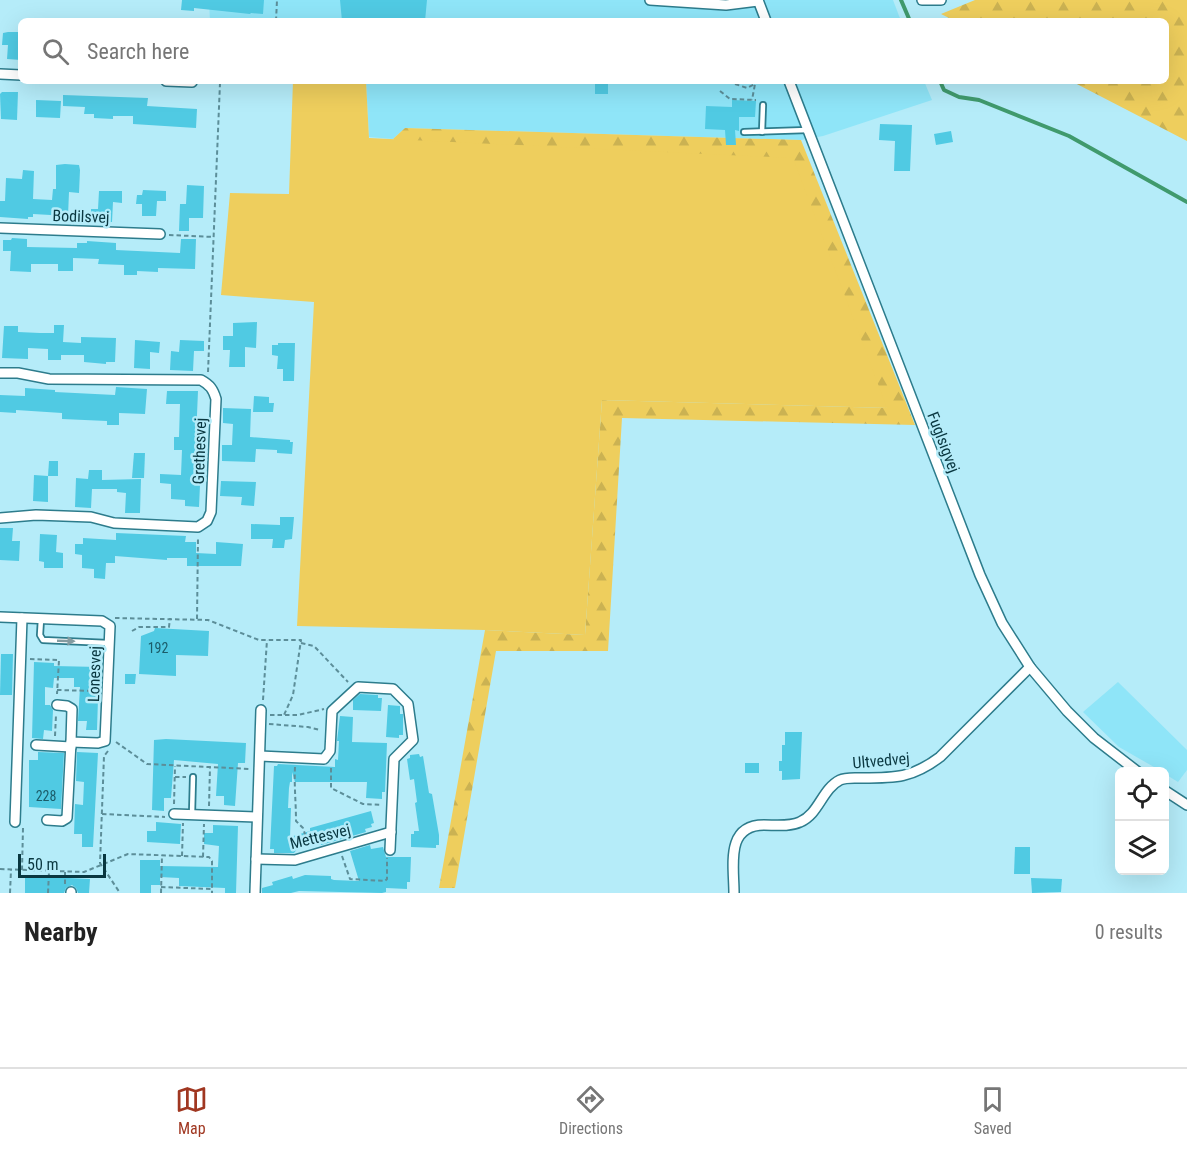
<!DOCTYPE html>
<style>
:root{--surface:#fff;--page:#f2f2f2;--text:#222;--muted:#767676;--line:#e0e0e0;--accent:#a03721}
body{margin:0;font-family:"Roboto Condensed",sans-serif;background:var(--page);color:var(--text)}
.controls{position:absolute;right:18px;bottom:18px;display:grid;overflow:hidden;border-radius:9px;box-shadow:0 6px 24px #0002}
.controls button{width:54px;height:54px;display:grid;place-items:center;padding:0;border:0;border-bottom:2px solid var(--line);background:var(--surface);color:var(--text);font:30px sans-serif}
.scale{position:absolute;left:18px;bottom:15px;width:88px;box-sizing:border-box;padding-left:6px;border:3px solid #093740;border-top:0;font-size:16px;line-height:21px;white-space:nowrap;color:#093740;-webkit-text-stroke:4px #b5ecf9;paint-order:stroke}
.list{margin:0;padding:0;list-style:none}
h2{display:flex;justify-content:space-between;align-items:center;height:78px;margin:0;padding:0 24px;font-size:26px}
h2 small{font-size:20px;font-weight:400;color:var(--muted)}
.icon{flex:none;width:33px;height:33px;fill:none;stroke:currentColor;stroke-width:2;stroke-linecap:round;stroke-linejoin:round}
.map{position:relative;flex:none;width:1187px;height:893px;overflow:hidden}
.search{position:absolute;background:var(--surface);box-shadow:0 6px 24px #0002;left:18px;right:18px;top:18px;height:66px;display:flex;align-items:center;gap:15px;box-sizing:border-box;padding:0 21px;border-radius:9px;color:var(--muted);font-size:22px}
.sheet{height:174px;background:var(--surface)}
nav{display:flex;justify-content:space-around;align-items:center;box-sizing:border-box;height:84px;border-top:2px solid var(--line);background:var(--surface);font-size:16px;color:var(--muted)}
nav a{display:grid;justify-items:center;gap:3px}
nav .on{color:var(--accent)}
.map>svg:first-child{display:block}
</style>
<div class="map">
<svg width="1187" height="893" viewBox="0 0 1187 893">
<defs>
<pattern id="forest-firs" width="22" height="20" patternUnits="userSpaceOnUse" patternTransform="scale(1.5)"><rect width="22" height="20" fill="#eece5d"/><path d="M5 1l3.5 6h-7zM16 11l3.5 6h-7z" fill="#cbb252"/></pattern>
</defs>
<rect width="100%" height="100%" fill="#b5ecf9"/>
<g fill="#8fe5f8">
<path d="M209,0H893L901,21H210Z"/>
<path d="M366,81H924L932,100L823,136L801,140L405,128L393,139L369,137Z"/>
<path d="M1118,682L1187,750V770L1178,782L1165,774L1164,772L1161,771L1119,747L1083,712Z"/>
</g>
<g fill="url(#forest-firs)">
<path d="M975,0H1187V141L1071,81H1166V21H955L941,14Z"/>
<path d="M405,128L801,140L915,425L622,418L608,651H496L455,888H439L485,630L585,635L602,400L887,408L393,139Z"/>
</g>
<path fill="#eece5d" d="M293,81H366L369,138L793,158L887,408L602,400L585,635L485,630L297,626L314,302L221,295L230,193L289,194Z"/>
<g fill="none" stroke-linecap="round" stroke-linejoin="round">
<g stroke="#409a6d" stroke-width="4">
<path d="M901,0L910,21"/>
<path d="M940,81L944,90L959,97L979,100L1069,136L1187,202"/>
</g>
</g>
<g fill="#50cae3">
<path d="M182,0H264L263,14L251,13L250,14L194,8V11L181,10Z"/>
<path d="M340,0H427L425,21H342Z"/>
<path d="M8,32H21V60L7,59L8,45H2L3,33Z"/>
<rect x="595" y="81" width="13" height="13"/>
<path d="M2,92H18L17,120L1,119L0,94Z"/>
<path d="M63,95L148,98L147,106L197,109L196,128L133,124V116H113V119L94,118V114H84L85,107L63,106Z"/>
<path d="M36,100L61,101L60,118L36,117Z"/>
<path d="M732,100L756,101L755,117H739V131L735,130L736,145H726L725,130L705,129L706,106L732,107Z"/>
<path d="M880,124L912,125L910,171H894L895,141L879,140Z"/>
<path d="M951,131L953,142L936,145L934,134Z"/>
<path d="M65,164L79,165L80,170L79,193L69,192L68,216L33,214V217H28V219L0,217V201H5L6,178L22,179L23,170L34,171L33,199L52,200L53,189H56V165Z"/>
<path d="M187,185L204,186L203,218H189V231H179L180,204H186Z"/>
<path d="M143,190L166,191V201H157L156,216H142V204H136L137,195H142Z"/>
<path d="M99,191H122V203L113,202L112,222L91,221V209H98Z"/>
<path d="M12,238L27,239V247L77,248V243H87V241L116,243V250L180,253L181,239H196L195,269L158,268V272L137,271V275H124V265L98,264L99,259L73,258V271H58V264H31V272L10,271L11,251H3V240H11Z"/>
<path d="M257,322L256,348L245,347V367H229L230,350H223V336H233V323Z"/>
<path d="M54,325H64L63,342L81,343V337L116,338L115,362H106V364L84,362V355H61V360H48V349L28,348V359L2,358L4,326H18V332L40,333H54Z"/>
<path d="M135,340L160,342L159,353L150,352V369L134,368Z"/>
<path d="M180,340L204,341V351H194L193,371L170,370L171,351L179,352Z"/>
<path d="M278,343H295L294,381H283V369H277L278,356L272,355V345H278Z"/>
<path d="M116,387L147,389L145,414L119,413V425H107V421L62,419V413L16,410V413L0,412V395L25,396V388L55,390V392L115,395Z"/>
<path d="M167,391H198L194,485H200L199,507L185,506V500L171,499V484L160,483V474L181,475L182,450H174V437H179L180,404H166Z"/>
<path d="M254,396L269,397V403H274L273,412H253Z"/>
<path d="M223,408L251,409L250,437L290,440V442H293L292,454L277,453V450L256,449L255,462L222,461V445H232L233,424L223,423Z"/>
<path d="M134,453H145L144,478H132Z"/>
<path d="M49,461H58V476H48Z"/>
<path d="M89,470H102V480L141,479L140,513H125L126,493L117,492V489H92L91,508L75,507L76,478L88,479Z"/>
<path d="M34,475L48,476V502L33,501Z"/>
<path d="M221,481L256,482L254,506L241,505L242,497L220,496Z"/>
<path d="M280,517H294L292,539L285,540L284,548H272L273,539H251V524L280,525Z"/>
<path d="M0,528H13L12,541H20L19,561L0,560Z"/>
<path d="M116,533L186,536L185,542H196V553L216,554V542L243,544L241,566H187V558H167V560L115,556V563H106L105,579L94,578V569L82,568V555L75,554V544H83V538L116,540Z"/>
<path d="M40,534L57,535L56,552L63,553V568H44V562L39,561Z"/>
<path d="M155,628L209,631L208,656L176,655V676L139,674L141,636L154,631Z"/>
<path d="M1,654H13L12,695H0Z"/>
<path d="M34,662L54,663V666L99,667L97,730H86L87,721H78L80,687H74V678H54L53,688L45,687V705H50L53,710L52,731L44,730L43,739L32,738Z"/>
<path d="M125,674H136L135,684H125Z"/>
<path d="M360,694L378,695V698H382L381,711L353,710V700Z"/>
<path d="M388,705L400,706V714H403V735H399V738L386,737Z"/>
<path d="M340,716L353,717L352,742L387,743L385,792H382V799L366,798L367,782H295L292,772V782H290L289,788L288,808H291L290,837L310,831V828L371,811L374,823L371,824L372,827L365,829L366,832L321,845L320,842L298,848L294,853H274V849H270L274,766H277L278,764L335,767V759L338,760L339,741H337Z"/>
<path d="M785,732H802L800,779L782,780V771H779V761H782V745H785Z"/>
<path d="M166,739L246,743L245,763H238L235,806L224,805V796H216L218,764L174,760L171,798H164V811L152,810L154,740Z"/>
<path d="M38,752L64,753L61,809L29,807V760H38Z"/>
<path d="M77,752L98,753L93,847H82V834H74L75,804L83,805L84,782L76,781Z"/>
<path d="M419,754L420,757L423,756L429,793L432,794L439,835V845H436V848L411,847V834H414V831H419L415,803L417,802L414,779L410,780L407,759L410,758V755Z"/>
<rect x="745" y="763" width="14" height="10"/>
<path d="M156,822L181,824L180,844L147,842V831H156Z"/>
<path d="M213,825L238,826L236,893H225V888L179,886V878L160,877V885H151V893H140V860H160V866L218,867L219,846L204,844V833H213Z"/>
<path d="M370,845L371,849L383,847L386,857H411L410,882H407V889L386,888V892L382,893L299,891L291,893H262V888L273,885L272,882L292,876L293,879L305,875L331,876V879L334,880L359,881L350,851Z"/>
<path d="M1015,847H1030V874H1014Z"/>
<path d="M25,876L90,879L89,893H78L76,888L72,885L66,888L64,893H25Z"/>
<path d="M1031,878L1062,879L1061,892L1032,893Z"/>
</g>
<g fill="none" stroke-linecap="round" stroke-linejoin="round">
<defs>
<g id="service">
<path d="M744,132L808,130"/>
<path d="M762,132L763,105"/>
<path d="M41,619L40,635L43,640L108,643"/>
<path d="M192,814L193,777"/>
</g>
<g id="minor">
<path d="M650,0L726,5L758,1"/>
<path d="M758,0L766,21"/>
<path d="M922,0H941"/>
<path d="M0,74L21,75"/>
<path d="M166,81L192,82"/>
<path d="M789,81L980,575L1002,623L1030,667L1067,711L1094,738L1138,772"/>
<path d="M0,228L160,234"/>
<path d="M0,373H18L49,379L201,380C210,385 213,389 216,399L211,512L207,521L198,527L114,523L91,517L36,515L0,518"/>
<path d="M0,617L102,621L110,626L105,741L98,743L71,742L72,709L67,706L57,705"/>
<path d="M36,745L71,747"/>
<path d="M260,756L324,759L330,751L332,711L358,687L393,689L408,704L413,740L394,759L390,850"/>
<path d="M1164,790L1187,805"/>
<path d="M174,814L257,817"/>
<path d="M47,820L62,821L67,818L71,742"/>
<path d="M15,822L22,618"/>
<path d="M256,859L295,860L391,832"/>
<path d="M71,893V892"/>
<path d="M255,893L261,710"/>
<path d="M734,893C734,866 725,825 764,825C775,825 789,827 800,822C819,814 822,789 840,780C846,777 855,778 862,778C896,778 912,778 940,757L1030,667"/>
</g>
</defs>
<use href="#service" stroke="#2d7c8c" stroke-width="8"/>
<use href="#minor" stroke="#2d7c8c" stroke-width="12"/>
<g stroke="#5c8e99" stroke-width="2" stroke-dasharray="4.5 3" stroke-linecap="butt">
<path d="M276,21L277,0"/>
<path d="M202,82L220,83"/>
<path d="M735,84L747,88L755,84L752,100"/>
<path d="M720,91L730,99L756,100"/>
<path d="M169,235L214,237"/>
<path d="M208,372L220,83L225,81"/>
<path d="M115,618L208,620L259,640H301L293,695L284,715"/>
<path d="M197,619L198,538"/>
<path d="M132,631L139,627H169L170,618"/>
<path d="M301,643L314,646L348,682"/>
<path d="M30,659L59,660L57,694"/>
<path d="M57,690L96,691"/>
<path d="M263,700L267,640"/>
<path d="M270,715H298L324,709"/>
<path d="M269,724L308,727L320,730"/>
<path d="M55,736L56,715"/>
<path d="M116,742L147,764L250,769"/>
<path d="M108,751L104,756L100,863L120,893"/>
<path d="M295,767C294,786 296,802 296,821L303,828L309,847"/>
<path d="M331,768V788L363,804L382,805"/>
<path d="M175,777H186"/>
<path d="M174,804L175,766"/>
<path d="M209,806L210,767"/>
<path d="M102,814L165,817"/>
<path d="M182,856L183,823"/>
<path d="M342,856L350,879L385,881L387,879V858"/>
<path d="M203,857L204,824"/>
<path d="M0,869L84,872L128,854L209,857L212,861V893"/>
<path d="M22,870L23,828"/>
<path d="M65,884V872"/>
<path d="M161,887L212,889"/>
<path d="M10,893L11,870"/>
<path d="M48,893L49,872"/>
<path d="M161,893L162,855"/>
</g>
<use href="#service" stroke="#fff" stroke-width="4.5"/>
<use href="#minor" stroke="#fff" stroke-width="9"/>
</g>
<defs><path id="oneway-solid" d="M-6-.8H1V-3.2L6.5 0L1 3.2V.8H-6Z" transform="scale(1.5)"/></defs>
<use fill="#849ba0" href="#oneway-solid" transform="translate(66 641) rotate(2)"/>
<g text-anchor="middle" stroke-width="5" stroke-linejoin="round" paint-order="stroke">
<g font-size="14" fill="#1b5c69">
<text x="158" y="653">192</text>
<text x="46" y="801">228</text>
</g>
<g font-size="16" fill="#093740" stroke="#b5ecf9">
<text transform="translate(81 216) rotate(2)" y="6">Bodilsvej</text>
<text transform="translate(944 442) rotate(69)" y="6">Fuglsigvej</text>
<text transform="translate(199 451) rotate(-88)" y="6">Grethesvej</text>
<text transform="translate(94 674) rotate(-88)" y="6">Lonesvej</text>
<text transform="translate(881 760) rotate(-5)" y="6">Ultvedvej</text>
<text transform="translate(320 836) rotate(-14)" y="6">Mettesvej</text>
</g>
</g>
</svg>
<div class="controls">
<button><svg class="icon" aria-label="locate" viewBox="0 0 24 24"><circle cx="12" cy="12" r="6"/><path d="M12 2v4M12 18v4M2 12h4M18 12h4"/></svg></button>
<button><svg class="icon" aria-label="layers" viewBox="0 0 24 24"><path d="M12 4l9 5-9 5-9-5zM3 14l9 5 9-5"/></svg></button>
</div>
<div class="scale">50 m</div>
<div class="search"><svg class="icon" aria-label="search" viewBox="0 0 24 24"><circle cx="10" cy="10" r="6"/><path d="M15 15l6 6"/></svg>Search here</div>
</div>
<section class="sheet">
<h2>Nearby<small>0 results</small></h2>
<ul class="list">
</ul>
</section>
<nav>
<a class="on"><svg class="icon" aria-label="map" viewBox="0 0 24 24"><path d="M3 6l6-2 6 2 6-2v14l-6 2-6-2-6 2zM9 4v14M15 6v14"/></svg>Map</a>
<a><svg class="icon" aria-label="directions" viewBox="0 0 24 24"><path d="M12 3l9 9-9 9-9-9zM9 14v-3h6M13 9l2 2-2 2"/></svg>Directions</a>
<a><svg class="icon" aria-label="saved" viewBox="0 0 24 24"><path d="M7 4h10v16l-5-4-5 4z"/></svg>Saved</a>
</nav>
